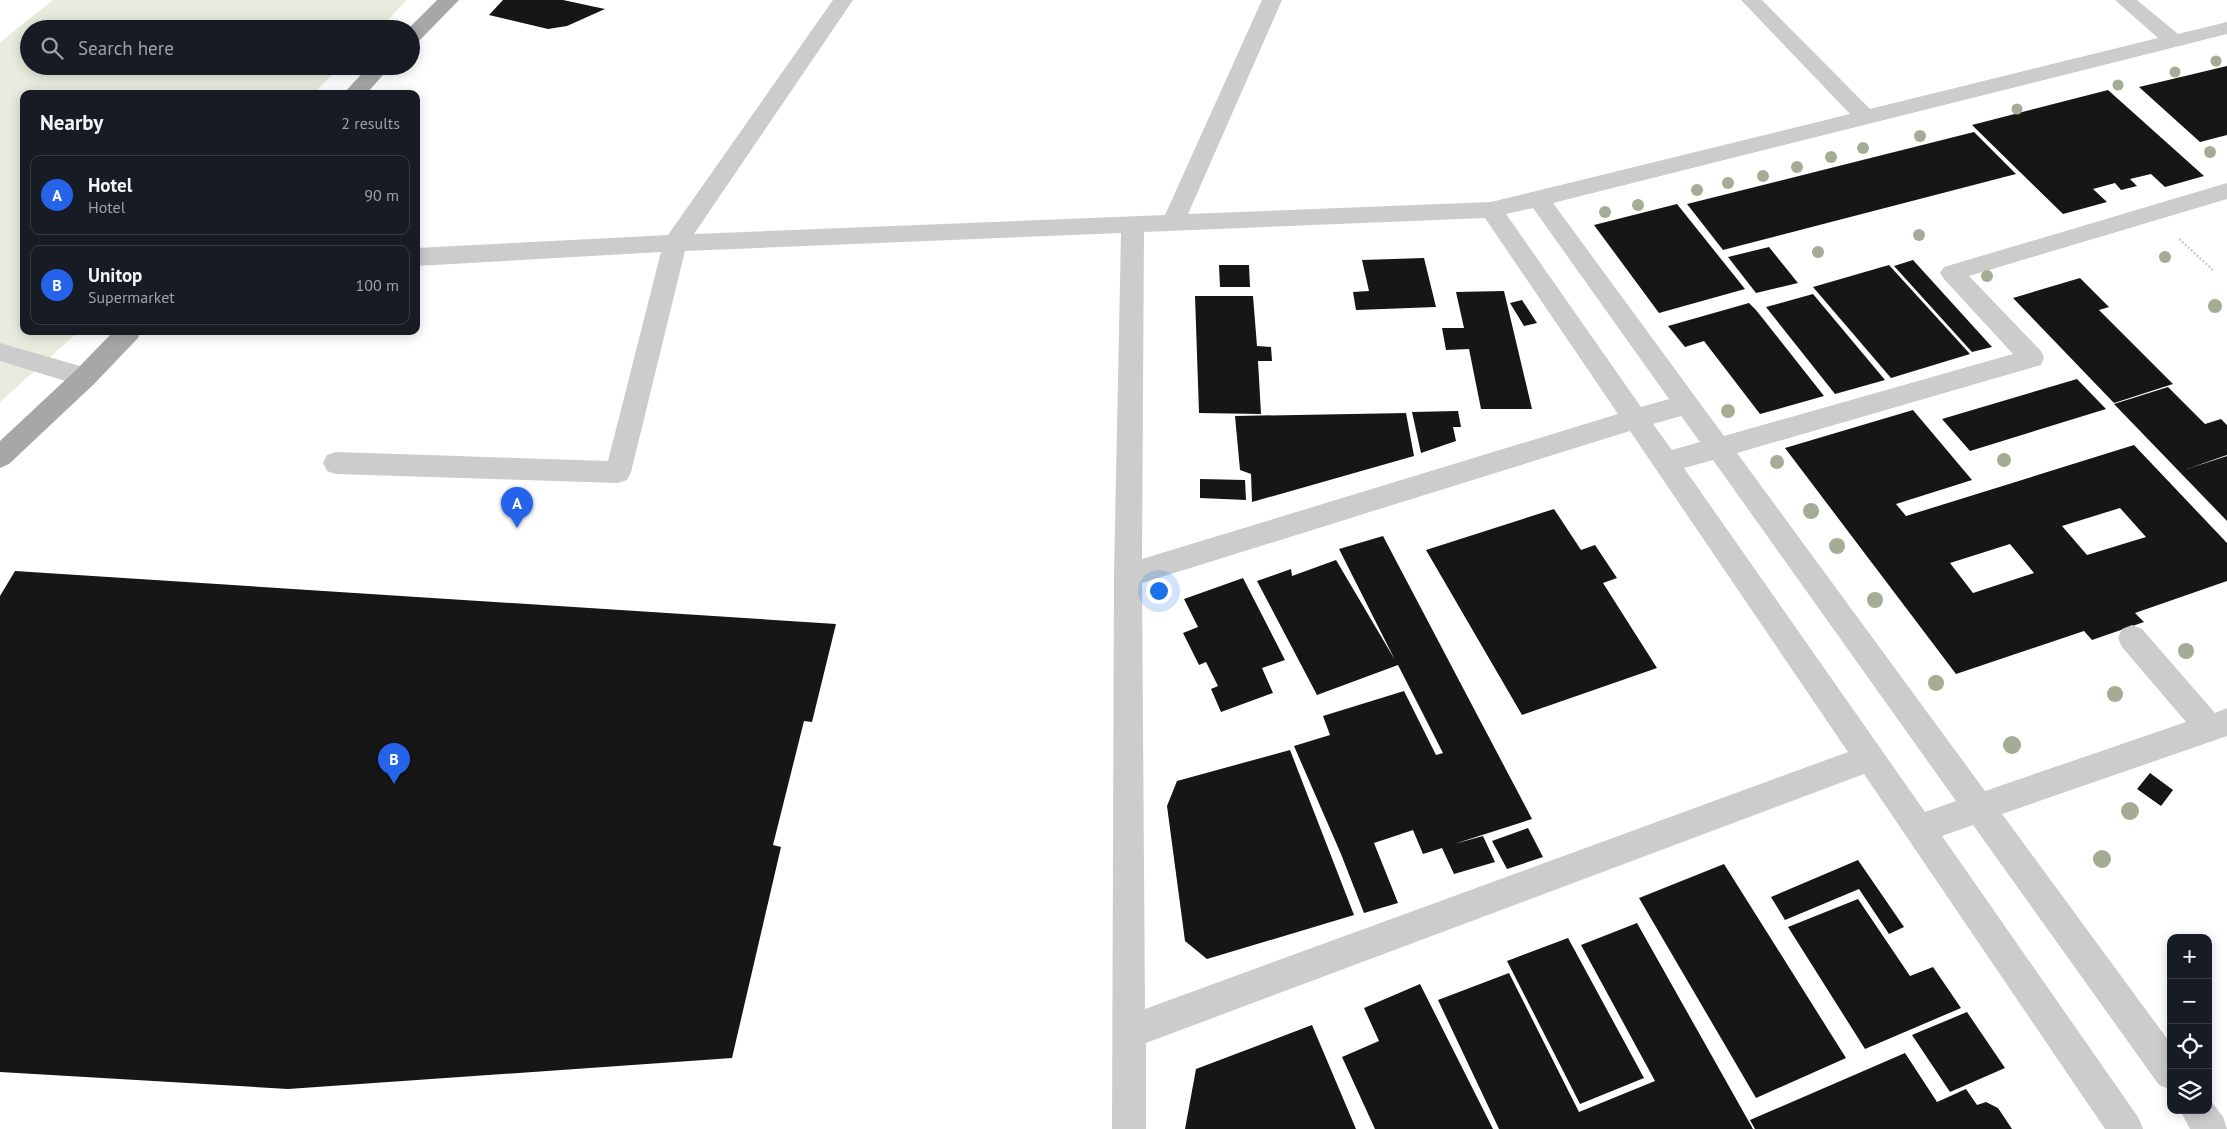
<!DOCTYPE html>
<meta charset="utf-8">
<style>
:root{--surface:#171b24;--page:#20242c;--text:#f1f3f6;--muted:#9ea1a6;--line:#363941;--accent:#2563eb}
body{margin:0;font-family:"PT Sans",sans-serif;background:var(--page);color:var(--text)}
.controls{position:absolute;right:15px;bottom:15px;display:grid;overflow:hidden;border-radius:10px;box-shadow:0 2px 12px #0003}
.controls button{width:45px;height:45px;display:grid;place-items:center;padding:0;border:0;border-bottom:1px solid var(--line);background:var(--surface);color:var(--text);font:25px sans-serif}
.you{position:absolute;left:1158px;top:590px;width:18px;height:18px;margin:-12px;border:4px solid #fff;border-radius:50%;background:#1a73e8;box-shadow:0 0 0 8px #1a73e833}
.badge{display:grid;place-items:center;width:32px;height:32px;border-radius:50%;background:var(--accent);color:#fff;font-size:16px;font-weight:700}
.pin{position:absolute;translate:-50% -41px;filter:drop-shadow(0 1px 2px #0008)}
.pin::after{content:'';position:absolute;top:26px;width:18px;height:15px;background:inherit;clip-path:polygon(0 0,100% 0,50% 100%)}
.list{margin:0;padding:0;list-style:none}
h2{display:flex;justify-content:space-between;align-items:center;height:65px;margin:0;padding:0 20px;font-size:21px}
h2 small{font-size:16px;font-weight:400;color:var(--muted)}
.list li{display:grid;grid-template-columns:32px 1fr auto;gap:15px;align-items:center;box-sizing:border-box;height:80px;margin:0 10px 10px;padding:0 10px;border:1px solid var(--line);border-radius:10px}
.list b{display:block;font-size:19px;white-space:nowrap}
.list p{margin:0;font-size:16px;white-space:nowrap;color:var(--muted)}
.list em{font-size:16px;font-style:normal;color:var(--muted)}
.icon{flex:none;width:28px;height:28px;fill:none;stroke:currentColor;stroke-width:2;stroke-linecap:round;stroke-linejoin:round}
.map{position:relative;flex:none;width:2227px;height:1129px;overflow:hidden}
.search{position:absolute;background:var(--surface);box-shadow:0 2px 12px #0003;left:20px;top:20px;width:400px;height:55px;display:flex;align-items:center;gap:12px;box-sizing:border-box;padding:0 18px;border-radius:28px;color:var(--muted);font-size:19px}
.panel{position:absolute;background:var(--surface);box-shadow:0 2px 12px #0003;left:20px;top:90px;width:400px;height:245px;border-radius:10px}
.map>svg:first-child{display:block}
</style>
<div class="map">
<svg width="2227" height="1129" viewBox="0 0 2227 1129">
<rect width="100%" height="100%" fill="#fff"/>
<path fill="#e8ecde" d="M53,0H407L379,29H29V66H341L313,94H24V331H79L0,402V42Z"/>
<g fill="#161616" fill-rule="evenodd">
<path d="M503,0H563L605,9L567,26L548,29L489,15Z"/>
<path d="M2227,66V135L2200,142L2139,87Z"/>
<path d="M2108,90L2204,176L2165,187L2151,174L2130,179L2137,186L2121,190L2115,183L2093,189L2107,202L2063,214L1972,125Z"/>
<path d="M1974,132L2016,174L1723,250L1687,204Z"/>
<path d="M1677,204L1745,289L1659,313L1594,225Z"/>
<path d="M1769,247L1798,283L1756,293L1728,257Z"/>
<path d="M1424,258L1436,307L1356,310L1353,292L1369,291L1362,260Z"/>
<path d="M1913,260L1992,347L1972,352L1894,266Z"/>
<path d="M1219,265H1249L1250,287H1220Z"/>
<path d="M1889,265L1970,354L1891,378L1813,287Z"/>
<path d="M2080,278L2109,307L2099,310L2173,384L2114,403L2013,298Z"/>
<path d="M1504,291L1532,409H1481L1469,349L1446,350L1442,328H1464L1456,292Z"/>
<path d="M1813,294L1885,380L1835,394L1766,307Z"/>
<path d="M1195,296H1253L1257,346L1271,347L1272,361H1258L1261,414L1199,413Z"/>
<path d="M1522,300L1537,323L1524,326L1510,303Z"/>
<path d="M1749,303L1756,310L1824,396L1760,414L1704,341L1685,347L1668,326Z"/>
<path d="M2077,379L2106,409L1970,451L1942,419Z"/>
<path d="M2168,387L2205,424L2221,419L2227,425V455L2187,469L2227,456V521L2114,404Z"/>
<path d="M1913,410L1972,480L1896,504L1906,516L2134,445L2227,543V581L2135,613L2144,622L2092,640L2084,631L1956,674L1785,448ZM2120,508L2146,537L2087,555L2062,526ZM2010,544L2034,573L1973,593L1950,563Z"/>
<path d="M1458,411L1461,427H1453L1456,441L1421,453L1412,412Z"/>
<path d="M1406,413L1414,456L1252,502L1251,474L1240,470L1235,416Z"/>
<path d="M1200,479L1245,480L1246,500L1200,498Z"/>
<path d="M1554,509L1581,550L1595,545L1617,578L1603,583L1657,668L1522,715L1426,550Z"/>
<path d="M1383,536L1532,819L1454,844L1483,836L1495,862L1454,874L1442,848L1423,854L1413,830L1374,843L1398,903L1364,913L1341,854L1294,746L1330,735L1323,716L1404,691L1436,755L1443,753L1398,665L1317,695L1257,581L1291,569L1292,576L1336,560L1395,660L1339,549Z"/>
<path d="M15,571L836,624L812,722L804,721L773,845L781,847L732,1058L288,1089L0,1072V596Z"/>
<path d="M1243,578L1285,660L1262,668L1273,693L1221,712L1211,689L1218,686L1206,662L1199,665L1183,633L1198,627L1184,599Z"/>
<path d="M1290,750L1354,915L1207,959L1185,941L1167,806L1177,781Z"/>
<path d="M2150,773L2173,790L2161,806L2137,789Z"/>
<path d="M1528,828L1543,857L1507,869L1492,841Z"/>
<path d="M1858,860L1904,927L1889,934L1859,889L1785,920L1771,897Z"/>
<path d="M1724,864L1846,1058L1756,1098L1639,898Z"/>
<path d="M1858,899L1910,976L1933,967L1961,1008L1865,1049L1788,927Z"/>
<path d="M1637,923L1753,1129H1499L1438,1000L1509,973L1579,1112L1655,1081L1581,945Z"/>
<path d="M1568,938L1644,1078L1580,1104L1507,961Z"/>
<path d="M1420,984L1493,1129H1375L1342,1057L1379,1041L1364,1008Z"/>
<path d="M1967,1012L2005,1068L1950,1092L1912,1035Z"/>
<path d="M1312,1025L1356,1129H1185L1196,1069Z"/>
<path d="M1905,1053L1937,1102L1966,1089L1977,1105L1986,1102L1998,1108L2012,1129H1755L1750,1120Z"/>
</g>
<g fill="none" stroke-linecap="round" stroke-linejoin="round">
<path stroke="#ccc" stroke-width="2.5" stroke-dasharray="2 2" stroke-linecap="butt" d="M2179,239L2214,271"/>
<g fill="#ccc" fill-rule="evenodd">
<path d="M833,0H853L694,234L1165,215L1262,0H1282L1188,214L1491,202L1850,114L1741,0H1762L1870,109L2158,38L2115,0H2137L2178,34L2227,22V34L1553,203L1724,436L2013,354L1944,279L1940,273L1944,267L2227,183V199L1969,276L2041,351L2044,358L2041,365L1737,453L1985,791L2186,722L2122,647L2118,638L2122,629L2132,625L2142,629L2215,713L2227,708V736L2002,814L2171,1044V1090L2159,1085L1973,825L1942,836L2138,1117L2143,1129H2105L1864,774L1146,1043V1129H1112L1114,575L1121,233L685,251L631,472L627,480L618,483L336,474L327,471L323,463L327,455L336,452L608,461L661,252L416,266V248L668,235ZM1533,208L1669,399L1641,407L1506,214ZM1485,218L1618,414L1142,559L1144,232ZM1681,416L1700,442L1672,450L1653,424ZM1630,431L1848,752L1145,1009L1142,583ZM1713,460L1956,801L1925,812L1684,468Z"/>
<path d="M0,343L94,370L98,377L94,384L85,387L0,361Z"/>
<path d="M2208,1097L2223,1117L2227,1129H2190L2180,1110H2208Z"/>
</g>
<g fill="#a7a7a7" fill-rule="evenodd">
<path d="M437,0H459L418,42L411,43V29H408Z"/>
<path d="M369,66H391L366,94H343Z"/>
<path d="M114,331H141L138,338L94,384L9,464L0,468V441L76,370Z"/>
</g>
</g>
<g fill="#a5ac95">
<circle cx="2216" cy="61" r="5.5"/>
<circle cx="2175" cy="72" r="5.5"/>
<circle cx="2118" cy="85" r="5.5"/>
<circle cx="2017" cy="109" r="5.5"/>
<circle cx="1920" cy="136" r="6"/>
<circle cx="1863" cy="148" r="6"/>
<circle cx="2210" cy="152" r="6"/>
<circle cx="1831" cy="157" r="6"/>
<circle cx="1797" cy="167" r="6"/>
<circle cx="1763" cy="176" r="6"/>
<circle cx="1728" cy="183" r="6"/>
<circle cx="1697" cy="190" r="6"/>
<circle cx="1638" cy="205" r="6"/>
<circle cx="1605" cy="212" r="6"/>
<circle cx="1919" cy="235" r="6"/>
<circle cx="1818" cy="252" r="6"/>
<circle cx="2165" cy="257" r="6"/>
<circle cx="1987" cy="276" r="6"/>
<circle cx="2215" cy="306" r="7"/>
<circle cx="1728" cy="411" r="7"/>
<circle cx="2004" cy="460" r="7"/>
<circle cx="1777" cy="462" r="7"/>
<circle cx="1811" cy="511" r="8"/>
<circle cx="1837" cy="546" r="8"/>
<circle cx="1875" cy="600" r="8"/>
<circle cx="2186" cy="651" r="8"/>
<circle cx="1936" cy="683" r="8"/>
<circle cx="2115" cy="694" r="8"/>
<circle cx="2012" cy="745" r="9"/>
<circle cx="2130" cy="811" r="9"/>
<circle cx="2102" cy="859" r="9"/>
</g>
</svg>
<div class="controls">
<button>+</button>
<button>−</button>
<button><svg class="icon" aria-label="locate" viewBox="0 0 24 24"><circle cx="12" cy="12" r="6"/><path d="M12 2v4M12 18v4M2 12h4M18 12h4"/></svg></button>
<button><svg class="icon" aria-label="layers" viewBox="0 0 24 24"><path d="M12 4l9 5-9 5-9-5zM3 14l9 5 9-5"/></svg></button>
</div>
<div class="you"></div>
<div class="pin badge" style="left:517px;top:528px">A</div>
<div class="pin badge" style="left:394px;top:784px">B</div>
<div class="search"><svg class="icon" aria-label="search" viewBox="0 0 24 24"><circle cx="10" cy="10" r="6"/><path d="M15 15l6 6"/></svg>Search here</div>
<section class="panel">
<h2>Nearby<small>2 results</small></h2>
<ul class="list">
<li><span class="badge">A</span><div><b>Hotel</b><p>Hotel</p></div><em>90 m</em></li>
<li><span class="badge">B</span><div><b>Unitop</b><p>Supermarket</p></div><em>100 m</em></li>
</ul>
</section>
</div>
